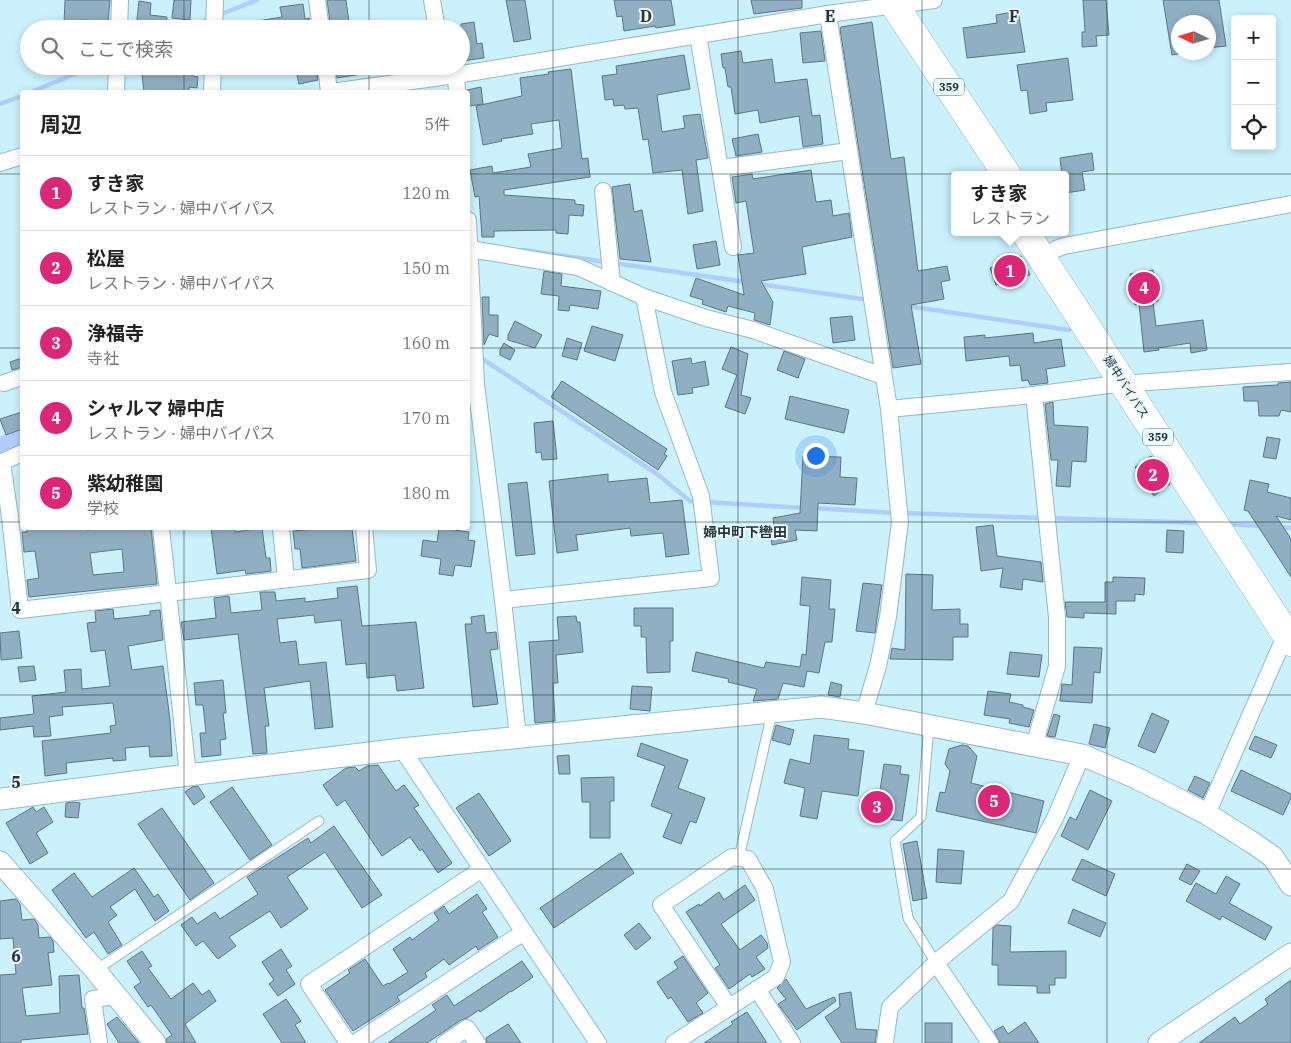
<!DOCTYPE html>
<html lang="ja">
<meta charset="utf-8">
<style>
:root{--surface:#fff;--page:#f6f6f6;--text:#222;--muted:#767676;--line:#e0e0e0;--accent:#db2777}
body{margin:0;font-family:"IBM Plex Serif","Noto Sans JP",serif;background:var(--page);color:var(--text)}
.controls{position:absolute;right:15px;top:15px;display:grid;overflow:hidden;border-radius:5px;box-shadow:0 2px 8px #0003}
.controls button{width:45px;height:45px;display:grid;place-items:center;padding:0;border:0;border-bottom:1px solid var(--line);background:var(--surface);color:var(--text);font:25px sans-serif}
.compass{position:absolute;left:1171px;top:15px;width:45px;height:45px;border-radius:50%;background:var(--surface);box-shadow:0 2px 8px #0003;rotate:274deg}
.you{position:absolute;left:815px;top:455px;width:18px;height:18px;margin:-12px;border:4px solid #fff;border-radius:50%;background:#1a73e8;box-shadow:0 0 0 8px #1a73e833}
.badge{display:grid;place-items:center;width:32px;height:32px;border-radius:50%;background:var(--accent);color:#fff;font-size:16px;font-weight:700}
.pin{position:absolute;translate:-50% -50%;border:2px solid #fff;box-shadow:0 1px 5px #0006}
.popup{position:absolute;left:951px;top:171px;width:118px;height:65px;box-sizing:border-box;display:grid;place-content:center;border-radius:5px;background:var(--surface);filter:drop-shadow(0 1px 4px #0005);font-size:16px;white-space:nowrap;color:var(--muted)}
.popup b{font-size:19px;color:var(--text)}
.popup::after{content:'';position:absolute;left:50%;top:100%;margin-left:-10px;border:10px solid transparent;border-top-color:var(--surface)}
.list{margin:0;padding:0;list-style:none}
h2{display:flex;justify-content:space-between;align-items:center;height:65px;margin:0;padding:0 20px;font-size:21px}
h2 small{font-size:16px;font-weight:400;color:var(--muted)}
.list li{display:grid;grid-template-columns:32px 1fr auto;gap:15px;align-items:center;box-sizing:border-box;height:75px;padding:0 20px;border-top:1px solid var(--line)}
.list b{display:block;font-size:19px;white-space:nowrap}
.list p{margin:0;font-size:16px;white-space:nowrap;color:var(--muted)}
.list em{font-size:16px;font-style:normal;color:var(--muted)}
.icon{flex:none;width:28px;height:28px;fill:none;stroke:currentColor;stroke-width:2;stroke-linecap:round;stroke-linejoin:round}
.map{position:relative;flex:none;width:1291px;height:1043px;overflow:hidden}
.search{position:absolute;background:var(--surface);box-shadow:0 2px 8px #0003;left:20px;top:20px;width:450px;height:55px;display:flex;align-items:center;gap:12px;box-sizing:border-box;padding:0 18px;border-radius:28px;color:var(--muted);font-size:19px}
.panel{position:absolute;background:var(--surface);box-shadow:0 2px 8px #0003;left:20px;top:90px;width:450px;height:440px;border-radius:5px}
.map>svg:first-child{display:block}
</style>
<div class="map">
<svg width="1291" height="1043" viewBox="0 0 1291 1043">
<rect width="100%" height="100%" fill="#caf1fc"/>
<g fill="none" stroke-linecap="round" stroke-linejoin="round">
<g stroke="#aecefb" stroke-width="4.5">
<path d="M219,15L257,0"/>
<path d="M185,29L210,19"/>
<path d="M31,92L94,66"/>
<path d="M0,104L22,96"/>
<path d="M523,250L746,282"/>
<path d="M758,284L869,300"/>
<path d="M907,306L1069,330"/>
<path d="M478,356L657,474L690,501L698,502"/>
<path d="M705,502L805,508"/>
<path d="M813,508L895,513"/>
<path d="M903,513L1042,518"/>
<path d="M1050,518L1202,523"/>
<path d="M1227,524L1262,526"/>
<path d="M1277,527L1291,528"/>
</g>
<path stroke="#aecefb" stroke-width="26" d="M0,451L22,441"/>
</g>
<g fill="#91afc2" stroke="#5a7688" fill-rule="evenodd">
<path d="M65,0H110L108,22L81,20V25L64,24Z"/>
<path d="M174,0H191L190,20L172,18Z"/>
<path d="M327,0H346L350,29H331Z"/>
<path d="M506,0H525L531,39L514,42Z"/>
<path d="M614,0H671L675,25L656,28L655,26L624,31L622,16L617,17Z"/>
<path d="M751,0H802V8L754,14Z"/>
<path d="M1083,0H1106L1109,35L1096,36L1097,46L1082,47V32H1085Z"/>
<path d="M1163,0H1219L1226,46L1208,48V22H1178V54L1172,55Z"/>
<path d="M139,1L151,3L150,15L167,17L166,29H136Z"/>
<path d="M303,4L305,19L309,18L311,29H252V22L282,17L280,7Z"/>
<path d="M1018,11L1025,52L967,58L963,28L997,23L996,15Z"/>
<path d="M474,22L477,44L482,43L484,58L461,61V24Z"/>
<path d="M872,22L891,159L904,157L918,271L947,266L950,280L941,282L944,299L911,305L921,364L893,368L840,29L841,27Z"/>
<path d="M821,31L825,61L803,63L800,33Z"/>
<path d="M741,51L743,63L772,59L775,83L807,79L812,116L820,115L823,144L803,147L799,116L760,123L758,110L735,114L731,87H728L725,68H723L721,54Z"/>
<path d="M684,55L690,89L657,95L662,132L685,128L683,116L700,114L708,158L696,160L703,211L688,214L682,170L653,173L648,139L643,140L638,108L625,109L624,105L614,106L613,99L605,100L602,76L617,74L616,66Z"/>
<path d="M1068,58L1073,100L1046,103L1047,111L1030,114L1027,90L1021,91L1017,65Z"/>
<path d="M141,66H193L192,76L198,77L197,88L189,87V92H144Z"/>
<path d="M295,66H316L318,80L299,84Z"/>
<path d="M336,66H368V73L337,78Z"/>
<path d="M571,69L582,159L588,158L590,177L504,190V195L575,200V204L584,205L583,216L569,215L568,234L556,233V230L494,231V237H482L479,196L475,197L470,170L492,166L493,173L531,167L528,154L562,148L559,120L531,124L533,134L501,139L502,141L483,145L476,106L522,96L520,78L549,74L548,72Z"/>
<path d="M481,87L483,104L469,106L467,90Z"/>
<path d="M758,134L762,152L736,156L732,139Z"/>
<path d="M1092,153L1094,170L1082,172L1085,190L1065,193V175H1062L1060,158Z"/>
<path d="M811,170L816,202L831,200L833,216L849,213L852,237L802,247L806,274L761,281L773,302L770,325L754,320L755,313L728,306L726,312L702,304L703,300L690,296L696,278L744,295L738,255L754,253L746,201L736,203L732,177L752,174L753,179Z"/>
<path d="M630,184L634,212L642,210L651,262L620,259L612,187Z"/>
<path d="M716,241L720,265L697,269L693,245Z"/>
<path d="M1021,256L1030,275L996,285L990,268Z"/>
<path d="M1153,270L1158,301L1153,302L1156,326L1203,320L1207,350L1191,353L1190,343L1158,348L1159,350L1144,352L1139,304L1135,305L1130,274Z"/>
<path d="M544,271L562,274L561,286L601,291L598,309L570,305L569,311L558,310L559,296L541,294Z"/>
<path d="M482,297H489V315H498V337L489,334L484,345Z"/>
<path d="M852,316L855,340L833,343L830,318Z"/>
<path d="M515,321L542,335L535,348L508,340V335Z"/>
<path d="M592,326L623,335L615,361L584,351Z"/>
<path d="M1033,333L1034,343L1061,339L1065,366L1046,369L1048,383L1030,385L1028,380L1022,381L1020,365L1010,366L1009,356L966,361L964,337L985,335V338Z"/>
<path d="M567,338L582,343L577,360L562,356Z"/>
<path d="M504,343L515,350L510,360L500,355V350Z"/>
<path d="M731,347L748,354L741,395L751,398L745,414L725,407L737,375L722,369Z"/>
<path d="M784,351L805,359L798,378L777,370Z"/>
<path d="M22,358V367L12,370L10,362Z"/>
<path d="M691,358L692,364L705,361L709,385L692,388L693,393L678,395L672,361Z"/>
<path d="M562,381L667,449L664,454L667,456L658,470L551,397Z"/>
<path d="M1291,382V412L1281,410L1279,416H1259L1258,401H1244L1243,387L1278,385V383Z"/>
<path d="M790,396L849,410L844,433L785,419Z"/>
<path d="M1053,402L1054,425L1088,427L1086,462L1072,461L1070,487L1056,486L1058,460H1051L1045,404Z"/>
<path d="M22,412V429L6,435L0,419Z"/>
<path d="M553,421L557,459L542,460L541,452L536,453L534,423Z"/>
<path d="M1267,437L1280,439L1276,459L1263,457Z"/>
<path d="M803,456L841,457L840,477L857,478L855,505L818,503L817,531L795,530L797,540L772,545L769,527L774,526L773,518L800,513Z"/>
<path d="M1151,456L1170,484L1154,496L1135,467Z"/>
<path d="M608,474V482L647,478L650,503L682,500L689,554L666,557L663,533L631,536L630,528L576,535L578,550L557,553L549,481Z"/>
<path d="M1250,480L1269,484L1267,492L1291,498V520L1276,516L1291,539V577L1248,511L1244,510Z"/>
<path d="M527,482L535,554L516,556L508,484Z"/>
<path d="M993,525L997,556L1041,562L1043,582L1023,579L1022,590L1000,587L1003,568L981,571L976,527Z"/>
<path d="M27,528H86V530L109,528H151L157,584L29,597L27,580L39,578L35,551L24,552L22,532H27ZM122,549L124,572L93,575L90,553Z"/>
<path d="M211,528H235V532L262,528L266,558H270L271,571L246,574L245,570L217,574Z"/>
<path d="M328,528H352L356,561L302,568L300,549H295L293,531Z"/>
<path d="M439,528H454V530L469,532L468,540L475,541L471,567L455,565L453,576L439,574L441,559L421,556L423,540L437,542Z"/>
<path d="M1167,530L1184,531L1183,553L1166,552Z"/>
<path d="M906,574L933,575L932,610L960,609V624H968V637H953V660L890,659L892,648L905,650Z"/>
<path d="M802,577L831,580L829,609H835L832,642H825L819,673L807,671L804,687L783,683L778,699L753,701L757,689L728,682L729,679L692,671L696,652L764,668L766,662L800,667L802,654L806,655L810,606L800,605Z"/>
<path d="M1113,577L1145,578L1144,595L1135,594V601H1116V614L1084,613V618L1067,617L1065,602H1105V582H1113Z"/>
<path d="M863,583L882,585L875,633L856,631Z"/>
<path d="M357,586L362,626L416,622L424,688L397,691L395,675L367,678L366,663L346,665L341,620L315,623L314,615L277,619L280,643L296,641L299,665L326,662L333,727L315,729L310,681L264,688L269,726H265L267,753L253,754L238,634L184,640L181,622L216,618L214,598L229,596L231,613L262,610L260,592H275L276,601L305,598V602L338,598L337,588Z"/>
<path d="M634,608H673V641H670V672L647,673L646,637H641V626H634Z"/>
<path d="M113,609L114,619L150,615V611L160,610L163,640L128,646L132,670L163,666L170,720L172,756L150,757L149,746L125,748L126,760L113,761V758L66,763L67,773L45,776L42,741L111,733L110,726L116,725L113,703L62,707L63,715L49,717L51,736L34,737L33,726L0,730V718L34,714L32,696L66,692L64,670L81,669L82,689L110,686L105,650L91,652L87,623L96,622L95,611Z"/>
<path d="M484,615L486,633L496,632L498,649L490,650L498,704L473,707L465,624H472L471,617Z"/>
<path d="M576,616L577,622H580L583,652L556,655L558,683H553L555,721L535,723L529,642L559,640L557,617Z"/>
<path d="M19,631L22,658L1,660L0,633Z"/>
<path d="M1074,647L1102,648L1100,673L1094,672L1092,703L1060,701L1062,684L1072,685Z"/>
<path d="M1010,652L1042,655L1039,677L1007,674Z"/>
<path d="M34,666L36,680L20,682L18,667Z"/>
<path d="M223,680L226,713H223L226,739L220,740L221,755L202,757L200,733H206L203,705H196L194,683Z"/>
<path d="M831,682L842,685L840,697L828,695Z"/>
<path d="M632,686L652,687L650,711L630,709Z"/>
<path d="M988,691L1011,694L1009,702L1023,705V707L1034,710L1029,727L1009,723L1010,719L984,715Z"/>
<path d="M1152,713L1169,721L1155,753L1138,746Z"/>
<path d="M1054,714L1060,716L1055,737L1047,736Z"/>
<path d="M1094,724L1110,728L1105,748L1089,744Z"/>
<path d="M776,725L794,730L790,745L772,740Z"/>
<path d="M814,735L849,739L848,749L864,751L858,796L822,791L817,819L800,816L805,788L784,783L790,759L810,764Z"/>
<path d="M1255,736L1277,745L1271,758L1249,749Z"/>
<path d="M641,743L688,760L678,788L705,798L696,823L690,821L681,844L663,837L672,814L651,806L665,766L637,756Z"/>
<path d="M962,745L968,746L977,756L971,783L1044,801L1036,833L936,811L940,792L945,793L950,771L945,764L949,749Z"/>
<path d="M569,755L570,774H559L557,756Z"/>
<path d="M884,764L901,766L900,774L909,775L902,821L876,817Z"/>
<path d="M378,765L396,791L404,785L419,805L414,808L452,863L438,873L422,849L420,851L410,837L382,856L345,800L337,806L323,785L346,768L355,767L359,771L367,766Z"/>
<path d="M1241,770L1291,794V798L1283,815L1231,791Z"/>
<path d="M1195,776L1210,783L1203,798L1188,790Z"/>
<path d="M614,777V801H610V838H590V802H582L581,778Z"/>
<path d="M198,786L205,797L194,805L185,792L192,787Z"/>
<path d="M232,787L272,845L250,860L210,802Z"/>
<path d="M1090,790L1112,801L1088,850L1061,836L1070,817L1076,820Z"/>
<path d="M479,793L511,841L489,856L456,808Z"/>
<path d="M73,802L80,803L78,818L65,817L66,803Z"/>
<path d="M33,807L36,812L44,807L53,822L36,833L48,853L30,864L6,823Z"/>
<path d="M162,808L214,883L190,900L138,824Z"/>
<path d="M334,826L382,895L362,908L325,852L287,877L308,909L281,928L270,911L229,937L236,946L218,959L203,941L196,946L181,925L192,917L197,924L215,912L220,919L258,894L247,877L308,838L311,843Z"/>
<path d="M917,841L927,898L913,901L903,844Z"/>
<path d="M938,849L964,851L961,884L936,882Z"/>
<path d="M621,853L634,873L554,928L540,908Z"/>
<path d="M1082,859L1115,874L1106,896L1072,880Z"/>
<path d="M1187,864L1200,871L1191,885L1179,879Z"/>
<path d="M134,868L154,897L158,894L169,911L155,921L135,889L110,907L117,915L108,922L122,945L108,954L94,932L86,938L52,890L74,873L92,897Z"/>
<path d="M1226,876L1240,884L1229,903L1272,927L1265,940L1222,916L1220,920L1186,901L1196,883L1216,894Z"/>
<path d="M745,885L755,900L721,924L740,950L761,935L767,943L768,948L756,957L765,969L752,977L750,974L729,989L715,968L720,965L686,912L699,904L700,906L719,892L724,900Z"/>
<path d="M477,894L487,909L482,912L498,937L478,950L476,946L449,965L444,959L425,973L427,977L397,997L400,1001L353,1031L325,990L350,973L348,970L365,959L383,986L388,983L389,984L408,972L393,949L410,937L412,940L439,920L434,913L444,906L449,914Z"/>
<path d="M16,899L20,904L22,920L34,919L38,925L39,938L50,937L53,941L54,952L48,953L52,985L22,988L26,1016L60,1013L59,976L79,975L82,1008H84L88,1034L21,1040V1043H0V975L16,974L13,938L0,939V901Z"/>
<path d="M1073,909L1106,923L1100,937L1068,923Z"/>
<path d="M639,923L651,938L636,950L624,935Z"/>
<path d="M997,925L1011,926L1010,952L1066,951V978H1055V985H1049L1050,993H1037V986L998,985V965H992L993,928Z"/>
<path d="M281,949L292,966L286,970L295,984L278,996L269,984L274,980L262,962Z"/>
<path d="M142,951L152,966L148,968L171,999L193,983L202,995L209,990L216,1001L185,1024L196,1043H167L166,1039L172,1035L151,1005L148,1007L134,987L141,982L127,961Z"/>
<path d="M683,956L708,993L696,1003L703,1013L688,1022L671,997L668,999L657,982L678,968L674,962Z"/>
<path d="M522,961L533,977L511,992V991L480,1012L479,1010L467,1018L461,1020L427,1043H388L436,1010L432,1005L447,995L454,1006Z"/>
<path d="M786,979L806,1009L834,997L836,1001L797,1030L778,1004L786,999L777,988Z"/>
<path d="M1291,980V1043H1199L1235,1017L1240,1024L1268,1004L1265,999Z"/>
<path d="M851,992L856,1029L877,1030L875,1043H842L825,1017L840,1007L839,994Z"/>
<path d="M286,999L301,1021L295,1025L306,1043H282L263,1014Z"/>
<path d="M747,1012L767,1043H704L733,1024L731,1022Z"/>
<path d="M117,1017L139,1043H119L107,1024Z"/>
<path d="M1025,1022L1039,1043H1000L994,1031L1003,1026L1008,1034Z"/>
<rect x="925" y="1023" width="27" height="20"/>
<path d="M508,1024L521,1043H487L486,1038Z"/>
</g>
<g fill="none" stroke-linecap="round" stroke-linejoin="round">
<defs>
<g id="service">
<path d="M929,727L921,817L895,841L908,918L936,963"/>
<path d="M739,858L772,712"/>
<path d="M96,970L319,821"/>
</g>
<g id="minor">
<path d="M317,0L321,29"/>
<path d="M432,0L437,29"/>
<path d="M828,14L889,409L900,522L888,617L878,666L864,713"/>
<path d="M119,29L120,0"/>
<path d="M214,29L215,0"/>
<path d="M698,35L733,247"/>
<path d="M326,66L329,92"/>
<path d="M456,75L457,92"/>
<path d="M116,92L117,66"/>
<path d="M212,92L213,66"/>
<path d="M331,92L456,75L828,14L934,0"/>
<path d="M0,163L22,156"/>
<path d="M720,168L849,151"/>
<path d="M603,191L612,283"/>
<path d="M468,220L476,384L503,600L518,737"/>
<path d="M470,249L578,267L644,297L706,318L753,330L883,376"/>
<path d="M1056,249L1064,246L1291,204"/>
<path d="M4,383L22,377"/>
<path d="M889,409L1034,395L1108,385L1291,372"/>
<path d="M22,453L2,462L10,517L20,610L368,570L364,528"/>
<path d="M161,528L188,775"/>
<path d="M281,528L286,579"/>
<path d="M503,600L711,578L701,496L663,392L644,297"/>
<path d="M1034,746L1057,666V617L1034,395"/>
<path d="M402,749L598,1043"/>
<path d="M1207,814L1286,634"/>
<path d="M936,963L990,1043"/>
<path d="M757,989L792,1043"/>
<path d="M99,1043L93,999L117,996"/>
<path d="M348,1043L309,984L482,869"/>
<path d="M355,1043L524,932"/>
<path d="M445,1043L467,1028L477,1043"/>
<path d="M674,1043L776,977L782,962L765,889L748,859L732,857L661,905L729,1007"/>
<path d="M885,1043L890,1007L939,960L1011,901L1055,818L1082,755"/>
</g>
<g id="tertiary">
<path d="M0,799L188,775L402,749L821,707L864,713L1082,755L1134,777L1172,796L1207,814L1253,843L1273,857L1291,885"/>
<path d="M0,862L96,971L155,1043"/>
<path d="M1159,1043L1291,954"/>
</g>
<g id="trunk">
<path d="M891,0L1007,175"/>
<path d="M1025,232L1291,642"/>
</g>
</defs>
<use href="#service" stroke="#93b9c3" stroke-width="11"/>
<use href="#minor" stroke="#93b9c3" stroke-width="18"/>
<use href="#tertiary" stroke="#93b9c3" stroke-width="23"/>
<use href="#trunk" stroke="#93b9c3" stroke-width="29"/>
<use href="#service" stroke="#fff" stroke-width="9"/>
<use href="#minor" stroke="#fff" stroke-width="16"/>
<use href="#tertiary" stroke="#fff" stroke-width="21"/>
<use href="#trunk" stroke="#fff" stroke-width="28"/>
</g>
<path fill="none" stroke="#253438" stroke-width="1" stroke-opacity="0.55" d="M184,0V29M369,0V29M553,0V1043M738,0V1043M922,0V1043M1107,0V1043M184,66V92M369,66V92M0,174H22M468,174H1291M0,348H22M468,348H1291M0,522H22M468,522H1291M184,528V1043M369,528V1043M0,695H1291M0,869H1291"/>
<g text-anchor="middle" stroke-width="4" stroke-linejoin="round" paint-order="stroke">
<g fill="#eafafe" stroke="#606f73" stroke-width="1">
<rect x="934" y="78.5" width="30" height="17" rx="4"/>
<rect x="1143" y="428.5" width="30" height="17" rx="4"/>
</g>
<g font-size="11" font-weight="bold" fill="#253438">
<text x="949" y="91">359</text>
<text x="1158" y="441">359</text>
</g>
<g font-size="12" fill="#253438" stroke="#eafafe">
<text transform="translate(1126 387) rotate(57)" y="4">婦中バイパス</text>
</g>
<g font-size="14" font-weight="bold" fill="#253438" stroke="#eafafe">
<text x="745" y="537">婦中町下轡田</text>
</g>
</g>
<g font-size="16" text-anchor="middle" font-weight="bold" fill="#253438" stroke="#eafafe" stroke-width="4" stroke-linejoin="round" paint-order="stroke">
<text x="646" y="22">D</text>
<text x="830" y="22">E</text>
<text x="1014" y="22">F</text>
<text x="16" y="614">4</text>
<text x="16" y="788">5</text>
<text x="16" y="962">6</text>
</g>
</svg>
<div class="controls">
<button>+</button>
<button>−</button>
<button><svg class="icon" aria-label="locate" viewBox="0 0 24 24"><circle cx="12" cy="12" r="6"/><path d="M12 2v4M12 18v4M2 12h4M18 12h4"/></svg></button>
</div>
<svg class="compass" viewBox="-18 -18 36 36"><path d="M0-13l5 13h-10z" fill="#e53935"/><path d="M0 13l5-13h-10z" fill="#767676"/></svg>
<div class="you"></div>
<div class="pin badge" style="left:1010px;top:271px">1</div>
<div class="popup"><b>すき家</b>レストラン</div>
<div class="pin badge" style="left:1153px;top:475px">2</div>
<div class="pin badge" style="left:877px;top:807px">3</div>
<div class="pin badge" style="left:1144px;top:288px">4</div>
<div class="pin badge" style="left:994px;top:801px">5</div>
<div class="search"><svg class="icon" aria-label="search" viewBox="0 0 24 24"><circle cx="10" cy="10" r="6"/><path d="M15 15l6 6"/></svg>ここで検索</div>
<section class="panel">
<h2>周辺<small>5件</small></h2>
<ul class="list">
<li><span class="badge">1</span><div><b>すき家</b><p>レストラン · 婦中バイパス</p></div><em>120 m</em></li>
<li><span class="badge">2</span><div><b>松屋</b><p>レストラン · 婦中バイパス</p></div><em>150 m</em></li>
<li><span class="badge">3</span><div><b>浄福寺</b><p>寺社</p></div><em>160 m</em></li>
<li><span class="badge">4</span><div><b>シャルマ 婦中店</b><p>レストラン · 婦中バイパス</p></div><em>170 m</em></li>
<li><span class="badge">5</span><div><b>紫幼稚園</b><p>学校</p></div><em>180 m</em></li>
</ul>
</section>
</div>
